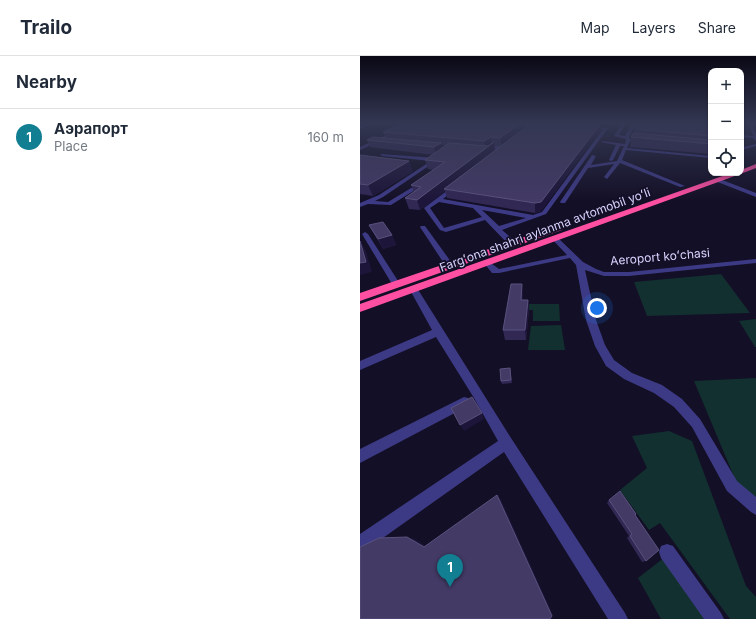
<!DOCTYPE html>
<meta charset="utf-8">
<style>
:root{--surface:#fff;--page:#f6f6f7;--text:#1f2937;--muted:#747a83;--line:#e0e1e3;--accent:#117e91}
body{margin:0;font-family:Inter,sans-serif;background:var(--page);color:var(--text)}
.controls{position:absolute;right:12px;top:12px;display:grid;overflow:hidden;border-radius:8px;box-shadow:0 1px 3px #0004}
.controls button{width:36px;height:36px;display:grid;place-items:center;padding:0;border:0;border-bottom:1px solid var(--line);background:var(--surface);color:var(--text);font:20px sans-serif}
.you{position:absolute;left:237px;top:252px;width:14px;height:14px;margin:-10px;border:3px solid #fff;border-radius:50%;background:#1a73e8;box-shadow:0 0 0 6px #1a73e833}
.badge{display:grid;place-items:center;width:26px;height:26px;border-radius:50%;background:var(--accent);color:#fff;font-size:13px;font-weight:700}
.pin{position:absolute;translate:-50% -33px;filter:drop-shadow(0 1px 2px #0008)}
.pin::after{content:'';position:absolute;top:21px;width:14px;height:12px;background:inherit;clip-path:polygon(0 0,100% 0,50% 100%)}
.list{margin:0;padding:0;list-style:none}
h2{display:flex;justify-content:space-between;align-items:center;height:52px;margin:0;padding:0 16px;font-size:17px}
h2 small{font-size:13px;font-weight:400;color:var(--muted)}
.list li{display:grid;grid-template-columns:26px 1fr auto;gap:12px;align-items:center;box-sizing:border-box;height:56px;padding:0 16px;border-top:1px solid var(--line)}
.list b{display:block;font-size:15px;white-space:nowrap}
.list p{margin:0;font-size:13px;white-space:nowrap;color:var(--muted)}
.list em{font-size:13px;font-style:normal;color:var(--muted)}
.icon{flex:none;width:22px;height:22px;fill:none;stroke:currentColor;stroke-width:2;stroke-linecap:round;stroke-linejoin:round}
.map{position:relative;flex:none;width:396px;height:563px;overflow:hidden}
header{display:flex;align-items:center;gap:24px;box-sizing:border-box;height:56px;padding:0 20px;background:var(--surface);border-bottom:1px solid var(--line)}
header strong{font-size:19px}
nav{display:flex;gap:22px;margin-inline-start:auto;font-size:14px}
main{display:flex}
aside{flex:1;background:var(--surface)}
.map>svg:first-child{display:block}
</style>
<header>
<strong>Trailo</strong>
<nav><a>Map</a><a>Layers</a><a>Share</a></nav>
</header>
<main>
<aside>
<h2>Nearby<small></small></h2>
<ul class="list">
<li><span class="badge">1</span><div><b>Аэрапорт</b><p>Place</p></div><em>160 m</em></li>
</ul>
</aside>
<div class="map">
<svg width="396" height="563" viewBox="0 0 396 563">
<rect width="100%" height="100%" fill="#130f26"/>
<g fill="#12302f">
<path d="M361,218L390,257L287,260L274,226Z"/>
<path d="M169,248H199L200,265H173V254H169Z"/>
<path d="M396,263V291H395L379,265Z"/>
<path d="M201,269L205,294H168L171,270Z"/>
<path d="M396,322V446L380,435L334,325Z"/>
<path d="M309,375L332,385L386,530L396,541V563H370L300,467L289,474L260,434L287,412L272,380Z"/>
<path d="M305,501L347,563H301L278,522Z"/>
</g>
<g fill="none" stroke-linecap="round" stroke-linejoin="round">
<g fill="#3d3a85" fill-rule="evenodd">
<path d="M11,66H16L0,73V71Z"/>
<path d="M56,66H61L0,94V91Z"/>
<path d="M168,66H172L136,94H132V92Z"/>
<path d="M263,66H267L259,79L265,80L273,66H277L269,81L270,83L286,86L284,87L270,85L267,92L351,100V102L266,94L262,104L325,130L320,131L260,107L247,123L244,121L254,108L228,112L205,147H201L200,146L232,99L236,100L231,109L257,105L264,90H260L253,104L251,105L249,104L256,89L241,86L243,85L265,88L266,83L254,80Z"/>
<path d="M391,67L396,68V70H393L396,78V85L393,82L381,81V79L393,80L389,68Z"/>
<path d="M227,69L248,72L186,158L142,174L156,186V190H150L125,164L86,176L80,174L64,152L96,128L99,130L98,131L83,143L173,159L182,156L243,73L228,71ZM79,146L113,152L122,161L84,172L70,152ZM122,154L166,162L139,170Z"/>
<path d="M396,88V90L381,94V92Z"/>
<path d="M20,98L77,102L79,103L23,141L15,145L28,146L61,126L66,127L31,149L8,148L0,151V147L19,139L71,105L22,100Z"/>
<path d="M357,122L396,137V141L355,125V123Z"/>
<path d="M61,170H65L94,210L93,212H87L60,171Z"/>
<path d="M5,176L8,178L40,228L39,230H33L32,228L2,178Z"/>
<path d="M195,180L197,181L223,206L236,213L244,216H269L396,203V207L269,220H244L225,214L236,264L245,289L254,304L272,317L302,329L322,343L340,363L377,425L396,441V459L391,456L367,435L332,371L314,351L294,337L264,323L246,310L235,290L226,264L216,209L210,202L139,217H132L124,207L128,205L139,213L207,199L191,182Z"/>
<path d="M54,231L57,232L151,382L265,557L268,563H248L144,396L6,494L0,496V478L138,385L114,342L76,281L0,314V305L72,274L50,234Z"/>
<path d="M104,341L108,342L110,346L108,350L0,407V393Z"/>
<path d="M307,488L313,490L361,557L364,563H344L301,502L299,496L301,490Z"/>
</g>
<g fill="#ff4fa3" fill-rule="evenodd">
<path d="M396,108V112L383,117L0,256V248L371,117H381V114Z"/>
<path d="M196,170H202L203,172L202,174L0,245V237Z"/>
</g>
</g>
<g fill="#312854" fill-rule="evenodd">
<path d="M16,66H165V72L240,74L181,155L175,157L87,142L85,135L60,154L49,153L45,142L54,136L51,129L73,114L68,113L65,104L73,99L10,91L7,84L26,82L23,76L37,70L16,68ZM82,89L86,90L82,92ZM135,90H140L135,94Z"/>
<path d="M351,66V98L270,91L271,81L274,77L275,73Z"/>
<path d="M0,99L53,115L13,140L0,138Z"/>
<path d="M9,169L32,179L36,189L23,193Z"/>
<path d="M163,237V244H168L169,254L166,284H145L143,274Z"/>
<path d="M150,312L152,327L142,328L141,325Z"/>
<path d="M249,444L275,459L286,505L282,506L267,482L269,480L247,447Z"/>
</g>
<g fill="#1d163a">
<path d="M0,66H7L0,68Z"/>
<path d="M162,66H165V72L142,90L140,82Z"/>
<path d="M241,67L240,74L181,155L175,157V147Z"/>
<path d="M131,81L132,88L134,86L135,95L84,133L85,135L60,154L57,144L126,93L124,85Z"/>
<path d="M81,87L83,95L77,99L74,91Z"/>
<path d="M49,105L53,115L13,140L8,129Z"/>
<path d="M32,179L36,189L23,193L18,183Z"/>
<path d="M0,185L6,195L12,216L0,219Z"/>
<path d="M162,228L163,237V254L161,244Z"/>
<path d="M168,244L169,254L166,284L165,274Z"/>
<path d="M122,357L124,363L104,375L100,369Z"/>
<path d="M137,439L141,444L193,559L192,560Z"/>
<path d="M47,481L56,484L72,494L64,491Z"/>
</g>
<g fill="#433a66" stroke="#5a527e">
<path d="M45,66H162L140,82L131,81L124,85L23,76Z"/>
<path d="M173,66H224L241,67L181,146L175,147L84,133Z"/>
<path d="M278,66H351V80L275,73Z"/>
<path d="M273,77L351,84V88L271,81Z"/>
<path d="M13,81L81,87L74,91L7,84Z"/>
<path d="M134,86L57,144L45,142L61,131L51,129L85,106L65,104L89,87L128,90Z"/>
<path d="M0,99L49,105L8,129L0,128Z"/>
<path d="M23,166L32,179L18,183L9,169Z"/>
<path d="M0,185L6,206L0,207Z"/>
<path d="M151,228H162L161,244H168L165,274H143Z"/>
<path d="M150,312L151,324L141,325L140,313Z"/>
<path d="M112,341L122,357L100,369L91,352Z"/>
<path d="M260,435L276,458L275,459L299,494L286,505L270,480L272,478L249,444Z"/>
<path d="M137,439L192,560L190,563H0V491L19,482L47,481L64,491Z"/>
</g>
<linearGradient id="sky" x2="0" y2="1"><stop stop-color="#0a0815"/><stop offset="0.46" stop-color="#333752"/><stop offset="1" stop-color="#333752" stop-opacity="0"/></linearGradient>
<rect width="396" height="145" fill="url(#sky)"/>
<g text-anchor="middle" stroke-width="3.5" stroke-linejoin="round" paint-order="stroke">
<g font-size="12" fill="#d9d4ff" stroke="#130f26">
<text transform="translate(185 174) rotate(-20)" y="4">Fargʻona shahri aylanma avtomobil yoʻli</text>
<text transform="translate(300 201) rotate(-5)" y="4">Aeroport koʻchasi</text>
</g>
</g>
</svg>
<div class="controls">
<button>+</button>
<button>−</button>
<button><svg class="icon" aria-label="locate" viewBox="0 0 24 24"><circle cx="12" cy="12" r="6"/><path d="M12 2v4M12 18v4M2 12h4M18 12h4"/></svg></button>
</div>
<div class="you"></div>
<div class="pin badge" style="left:90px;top:531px">1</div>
</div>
</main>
